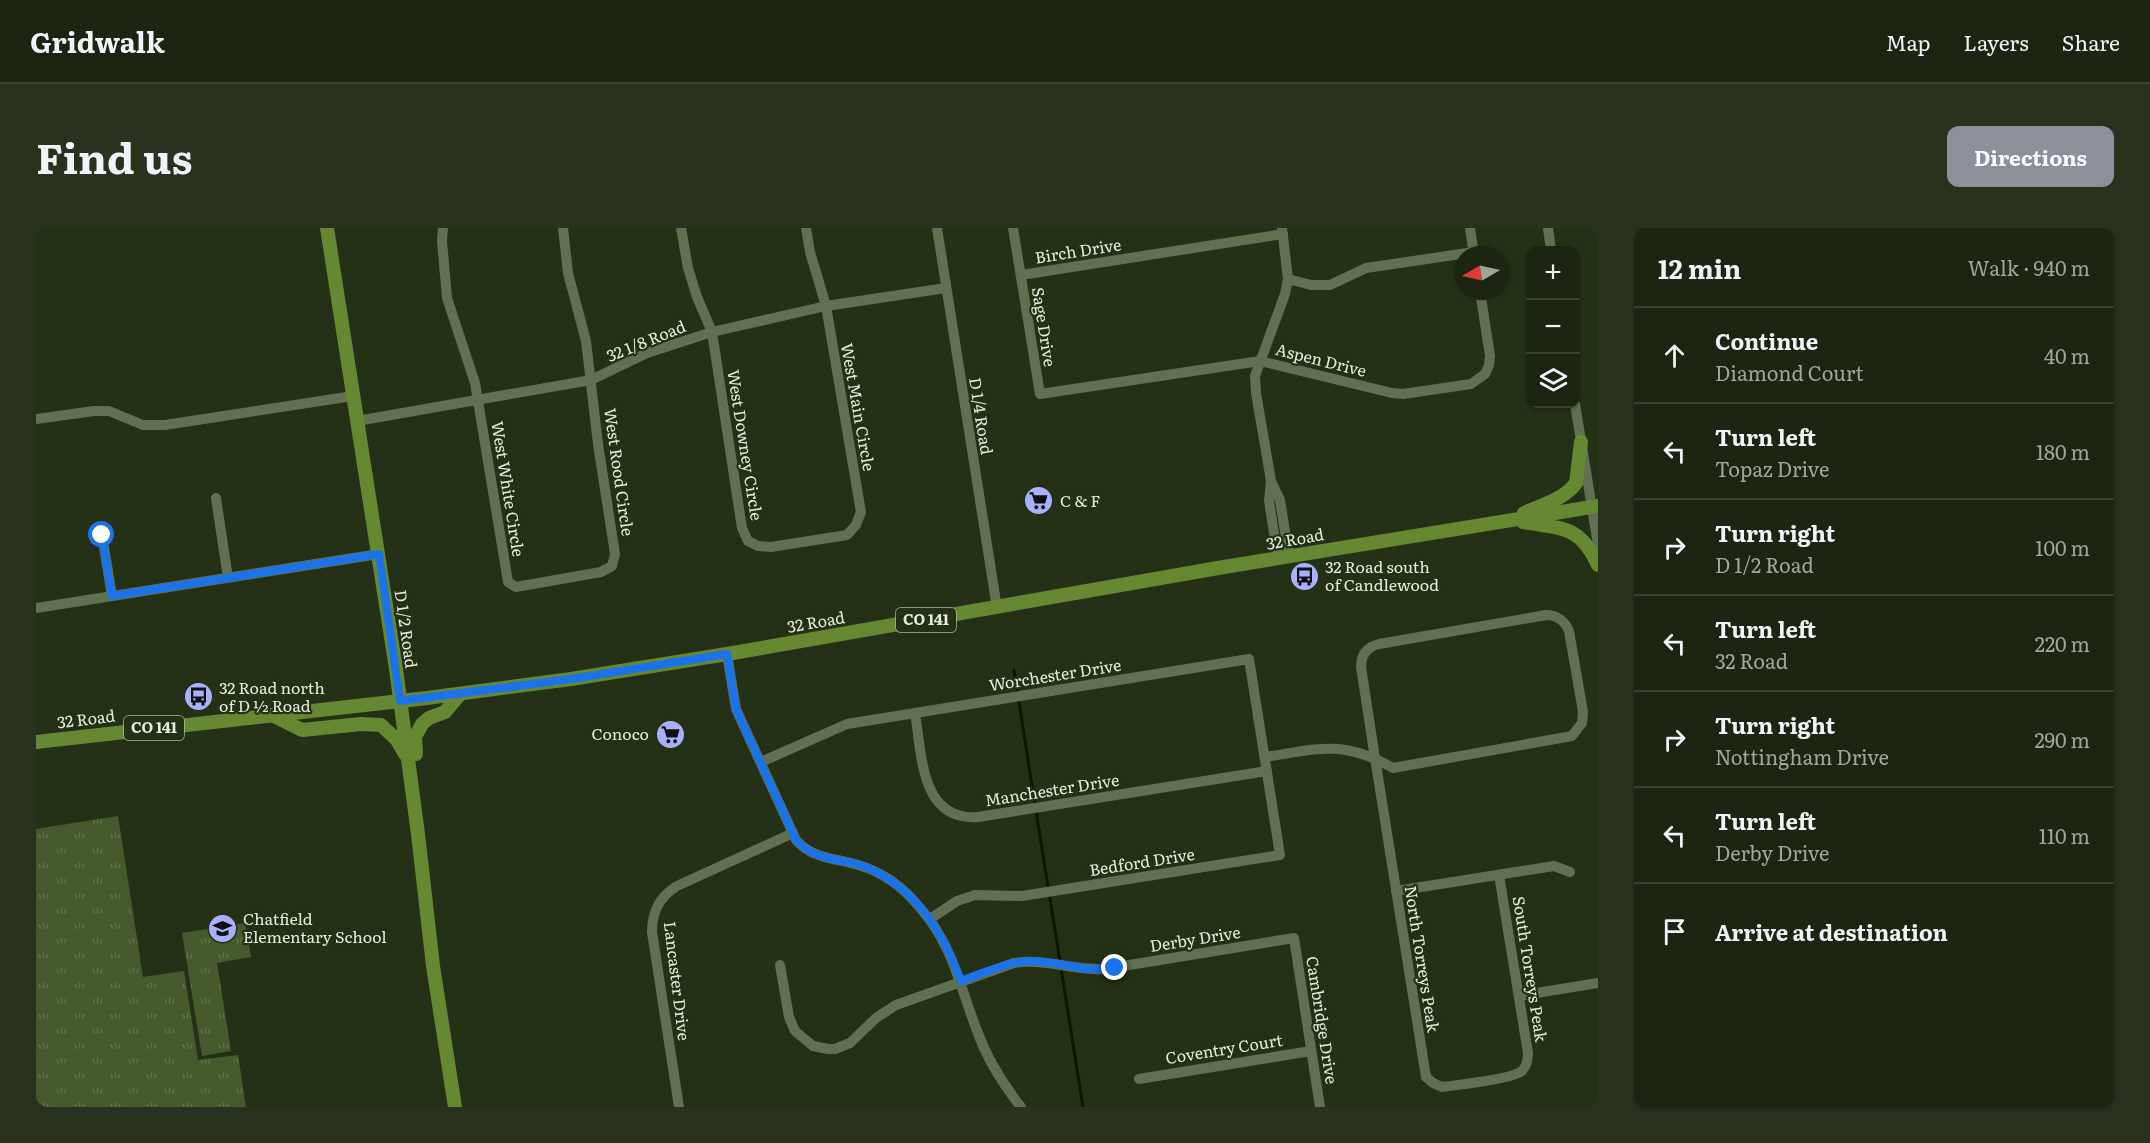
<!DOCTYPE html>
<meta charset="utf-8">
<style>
:root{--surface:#1c2511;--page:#29311f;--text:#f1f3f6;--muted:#a0a59f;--line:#3a4231;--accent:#8c9099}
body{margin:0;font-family:Literata,serif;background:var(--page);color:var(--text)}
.controls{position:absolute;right:18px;top:18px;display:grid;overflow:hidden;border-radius:12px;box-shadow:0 2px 4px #0004}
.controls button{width:54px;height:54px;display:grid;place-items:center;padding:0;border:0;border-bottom:2px solid var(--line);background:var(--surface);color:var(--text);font:30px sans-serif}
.compass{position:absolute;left:1418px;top:18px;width:54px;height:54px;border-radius:50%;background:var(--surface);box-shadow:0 2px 4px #0004;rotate:261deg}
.stop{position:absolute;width:18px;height:18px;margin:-14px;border:4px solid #1a73e8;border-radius:50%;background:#fff}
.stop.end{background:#1a73e8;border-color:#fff;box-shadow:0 2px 6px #0008}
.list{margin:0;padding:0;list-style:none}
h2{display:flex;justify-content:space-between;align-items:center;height:78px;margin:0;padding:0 24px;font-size:26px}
h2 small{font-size:20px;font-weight:400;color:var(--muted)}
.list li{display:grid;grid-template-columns:39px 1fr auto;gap:18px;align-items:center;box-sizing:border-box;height:96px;padding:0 24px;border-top:2px solid var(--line)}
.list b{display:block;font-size:22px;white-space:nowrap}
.list p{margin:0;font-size:20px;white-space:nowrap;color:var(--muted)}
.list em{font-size:20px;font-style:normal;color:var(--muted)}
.icon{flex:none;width:33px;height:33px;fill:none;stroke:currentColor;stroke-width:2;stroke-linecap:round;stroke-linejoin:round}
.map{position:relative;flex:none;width:1562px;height:879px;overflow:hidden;border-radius:12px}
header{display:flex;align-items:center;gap:36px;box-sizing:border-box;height:84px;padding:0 30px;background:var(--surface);border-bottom:2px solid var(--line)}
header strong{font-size:28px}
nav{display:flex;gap:33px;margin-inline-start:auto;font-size:21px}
.intro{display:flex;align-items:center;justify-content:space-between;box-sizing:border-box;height:144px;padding:0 36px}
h1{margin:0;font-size:42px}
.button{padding:15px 27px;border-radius:12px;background:var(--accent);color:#fff;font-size:21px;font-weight:700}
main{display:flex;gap:36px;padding:0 36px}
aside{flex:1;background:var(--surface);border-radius:12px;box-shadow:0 2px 4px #0004}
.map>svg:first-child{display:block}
</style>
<header>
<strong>Gridwalk</strong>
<nav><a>Map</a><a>Layers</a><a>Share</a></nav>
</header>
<div class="intro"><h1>Find us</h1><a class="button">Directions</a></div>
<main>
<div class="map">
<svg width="1562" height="879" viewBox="0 0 1562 879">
<defs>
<pattern id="grass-tufts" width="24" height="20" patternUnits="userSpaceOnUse" patternTransform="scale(1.5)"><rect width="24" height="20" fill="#465a2d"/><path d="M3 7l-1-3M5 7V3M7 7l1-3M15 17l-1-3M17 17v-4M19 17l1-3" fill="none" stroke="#61724b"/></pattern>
</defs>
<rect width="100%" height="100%" fill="#253117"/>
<g fill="url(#grass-tufts)">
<path d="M82,588L107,749L148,743L162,832L202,827L210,879H0V601Z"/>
<path d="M209,695L215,729L181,735L195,823L166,828L146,705Z"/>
</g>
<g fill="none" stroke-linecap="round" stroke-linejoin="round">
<g stroke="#0a1600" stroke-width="3">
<path d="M978,442L999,577"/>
<path d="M1000,583L1024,734"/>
<path d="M1025,740L1047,879"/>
</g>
<g stroke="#616f52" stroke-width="10">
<path d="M407,0L406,13L411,70L439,155L472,354L480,359L565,344L576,338L579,326L562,216L550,113L532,45L527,0"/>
<path d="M645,0L652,40L661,69L676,104L706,300L712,313L722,318L735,319L811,307L820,297L825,284L790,78L774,24L770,0"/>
<path d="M901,0L961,380"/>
<path d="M977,0L1004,166L1224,133L1356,165L1367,166L1435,156L1449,146L1453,137L1454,128L1444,63"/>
<path d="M1246,0L1252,51L1249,66L1219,148L1220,165L1235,253L1244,272L1253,329"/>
<path d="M1434,0L1438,27"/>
<path d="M1512,0L1515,22"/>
<path d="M985,47L1247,6"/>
<path d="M1252,51L1275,57H1294L1330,40L1438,24"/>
<path d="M1539,176L1562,317"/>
<path d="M0,191L58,183H73L107,197H129L317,168"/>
<path d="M321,193L555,152L611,125L676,104L790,78L910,60"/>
<path d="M1235,253L1233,273L1242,331"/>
<path d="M180,270L192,350"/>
<path d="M66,307L76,368"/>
<path d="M0,380L343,326"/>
<path d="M691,426L700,481L760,612C776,631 800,630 822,637C847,644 869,661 885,681C917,718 923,756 940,800C950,829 966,855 985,879"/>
<path d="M879,485C886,526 884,593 942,589L1231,543"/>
<path d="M1229,529C1283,521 1306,511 1357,540L1536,508L1546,495L1547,484L1533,403C1529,393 1521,387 1510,387L1343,416C1331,419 1325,427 1325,439L1339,530C1356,636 1373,742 1390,849L1397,855L1406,859C1422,857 1477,851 1486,843C1491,838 1492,832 1492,825L1463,647"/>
<path d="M725,534L811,496L1213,431L1244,627L986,668L939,667L921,673L894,691"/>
<path d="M1360,663L1518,638L1534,644"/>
<path d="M744,737L753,789L759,803L777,818L792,821H799L814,815L840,790L860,777L978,735C1009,730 1038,743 1069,741L1258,710L1284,879"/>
<path d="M1483,768L1562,755"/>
<path d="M1103,851L1275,823"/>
<path d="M643,879L616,704C616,684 623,669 641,658L757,605"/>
</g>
<g stroke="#678833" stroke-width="14">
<path d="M291,0L360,441L382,606L397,738L419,879"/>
<path d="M1488,285C1505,277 1529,271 1540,255L1545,214"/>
<path d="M1487,294C1526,301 1544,297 1562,337"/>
<path d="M236,487L266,502L325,496L345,497L361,512L369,526"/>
<path d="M0,514L391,470L535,451L691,426L1182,340L1562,278"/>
<path d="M380,526L379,509L386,496L393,490L409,484L424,466"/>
</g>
</g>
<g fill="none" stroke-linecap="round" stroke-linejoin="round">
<path stroke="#1a73e8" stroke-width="8" d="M66,307L76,368L343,326L364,473L535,451L691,426L700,481L760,612C777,632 801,630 824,637C876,655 907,704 925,753C948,745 974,732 998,733C1028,734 1046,745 1079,740"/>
</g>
<defs>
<symbol id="supermarket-disc" viewBox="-11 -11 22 22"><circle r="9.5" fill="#a8b0fc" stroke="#253117"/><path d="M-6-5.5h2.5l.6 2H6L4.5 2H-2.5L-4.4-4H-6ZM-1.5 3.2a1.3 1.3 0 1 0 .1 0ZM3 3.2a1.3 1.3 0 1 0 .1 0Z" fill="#111"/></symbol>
<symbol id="bus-disc" viewBox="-11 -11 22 22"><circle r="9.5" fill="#a8b0fc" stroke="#253117"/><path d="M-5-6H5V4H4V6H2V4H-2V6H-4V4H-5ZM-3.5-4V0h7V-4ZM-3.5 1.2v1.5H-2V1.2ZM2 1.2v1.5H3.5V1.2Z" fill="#111"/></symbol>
<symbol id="school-disc" viewBox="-11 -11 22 22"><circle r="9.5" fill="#a8b0fc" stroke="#253117"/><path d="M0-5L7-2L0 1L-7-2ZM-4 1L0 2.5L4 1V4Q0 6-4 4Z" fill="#111"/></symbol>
</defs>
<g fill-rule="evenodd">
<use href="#supermarket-disc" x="986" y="256" width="33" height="33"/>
<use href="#bus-disc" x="1252" y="332" width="33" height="33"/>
<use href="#bus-disc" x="146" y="452" width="33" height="33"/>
<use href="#supermarket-disc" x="618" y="490" width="33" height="33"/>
<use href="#school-disc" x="170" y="684" width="33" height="33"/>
</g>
<g text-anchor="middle" stroke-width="4.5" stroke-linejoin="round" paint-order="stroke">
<g fill="#253117" stroke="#abb4a1" stroke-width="1.5">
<rect x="860" y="380" width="60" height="24" rx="4.5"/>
<rect x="88" y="488" width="60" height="24" rx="4.5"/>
</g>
<g font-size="15" font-weight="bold" fill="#e4ecdc">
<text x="890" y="397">CO 141</text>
<text x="118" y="505">CO 141</text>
</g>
<g font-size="16" fill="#e4ecdc" stroke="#253117">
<text transform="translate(1042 23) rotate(-9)" y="6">Birch Drive</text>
<text transform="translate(1008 99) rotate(81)" y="6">Sage Drive</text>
<text transform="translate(610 113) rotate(-22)" y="6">32 1/8 Road</text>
<text transform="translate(1285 132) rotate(14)" y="6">Aspen Drive</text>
<text transform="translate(822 179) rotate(80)" y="6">West Main Circle</text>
<text transform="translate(945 188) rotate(81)" y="6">D 1/4 Road</text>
<text transform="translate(709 217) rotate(81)" y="6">West Downey Circle</text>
<text transform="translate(583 244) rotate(82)" y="6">West Rood Circle</text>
<text transform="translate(472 261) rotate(81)" y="6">West White Circle</text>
<text transform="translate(1259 311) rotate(-10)" y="6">32 Road</text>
<text transform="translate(780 394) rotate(-10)" y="6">32 Road</text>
<text transform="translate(370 401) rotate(82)" y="6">D 1/2 Road</text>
<text transform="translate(1019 447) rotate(-9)" y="6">Worchester Drive</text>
<text transform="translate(50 491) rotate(-7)" y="6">32 Road</text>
<text transform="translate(1016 562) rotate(-9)" y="6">Manchester Drive</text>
<text transform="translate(1106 634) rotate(-9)" y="6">Bedford Drive</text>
<text transform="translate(1159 711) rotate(-9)" y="6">Derby Drive</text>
<text transform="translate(1386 731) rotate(81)" y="6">North Torreys Peak</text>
<text transform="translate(1494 741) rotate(81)" y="6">South Torreys Peak</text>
<text transform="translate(641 753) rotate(83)" y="6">Lancaster Drive</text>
<text transform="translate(1286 792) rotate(81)" y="6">Cambridge Drive</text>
<text transform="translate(1188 821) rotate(-9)" y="6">Coventry Court</text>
</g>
<g font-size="16" fill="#e4ecdc" stroke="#253117" text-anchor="start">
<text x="1024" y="279">C &amp; F</text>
<text x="1289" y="345">32 Road south<tspan x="1289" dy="18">of Candlewood</tspan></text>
<text x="183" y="466">32 Road north<tspan x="183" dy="18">of D ½ Road</tspan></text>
<text x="613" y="512" text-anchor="end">Conoco</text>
<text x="207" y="697">Chatfield<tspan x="207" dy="18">Elementary School</tspan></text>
</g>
</g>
</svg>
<div class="controls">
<button>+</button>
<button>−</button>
<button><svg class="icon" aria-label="layers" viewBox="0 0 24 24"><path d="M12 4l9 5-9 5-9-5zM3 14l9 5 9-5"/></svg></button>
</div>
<svg class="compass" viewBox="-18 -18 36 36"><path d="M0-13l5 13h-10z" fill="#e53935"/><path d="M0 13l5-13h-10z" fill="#a0a59f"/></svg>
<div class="stop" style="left:66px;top:307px"></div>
<div class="stop end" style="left:1079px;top:740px"></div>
</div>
<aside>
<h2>12 min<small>Walk · 940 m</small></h2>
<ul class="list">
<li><svg class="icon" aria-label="ahead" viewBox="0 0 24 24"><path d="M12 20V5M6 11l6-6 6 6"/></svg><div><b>Continue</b><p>Diamond Court</p></div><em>40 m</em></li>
<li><svg class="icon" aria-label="left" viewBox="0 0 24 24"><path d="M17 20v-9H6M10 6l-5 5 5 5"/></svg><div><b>Turn left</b><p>Topaz Drive</p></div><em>180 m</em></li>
<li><svg class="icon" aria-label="right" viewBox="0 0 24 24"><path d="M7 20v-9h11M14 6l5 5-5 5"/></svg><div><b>Turn right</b><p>D 1/2 Road</p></div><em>100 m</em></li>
<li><svg class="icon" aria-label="left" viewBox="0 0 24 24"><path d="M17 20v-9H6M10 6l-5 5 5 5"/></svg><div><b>Turn left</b><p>32 Road</p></div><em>220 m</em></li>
<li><svg class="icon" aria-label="right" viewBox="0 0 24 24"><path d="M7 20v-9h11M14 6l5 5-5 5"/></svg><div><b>Turn right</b><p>Nottingham Drive</p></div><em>290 m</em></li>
<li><svg class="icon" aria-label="left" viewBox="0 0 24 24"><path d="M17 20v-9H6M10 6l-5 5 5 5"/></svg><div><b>Turn left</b><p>Derby Drive</p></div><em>110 m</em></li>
<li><svg class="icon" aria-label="arrive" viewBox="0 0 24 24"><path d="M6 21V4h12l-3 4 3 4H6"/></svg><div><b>Arrive at destination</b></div></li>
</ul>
</aside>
</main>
